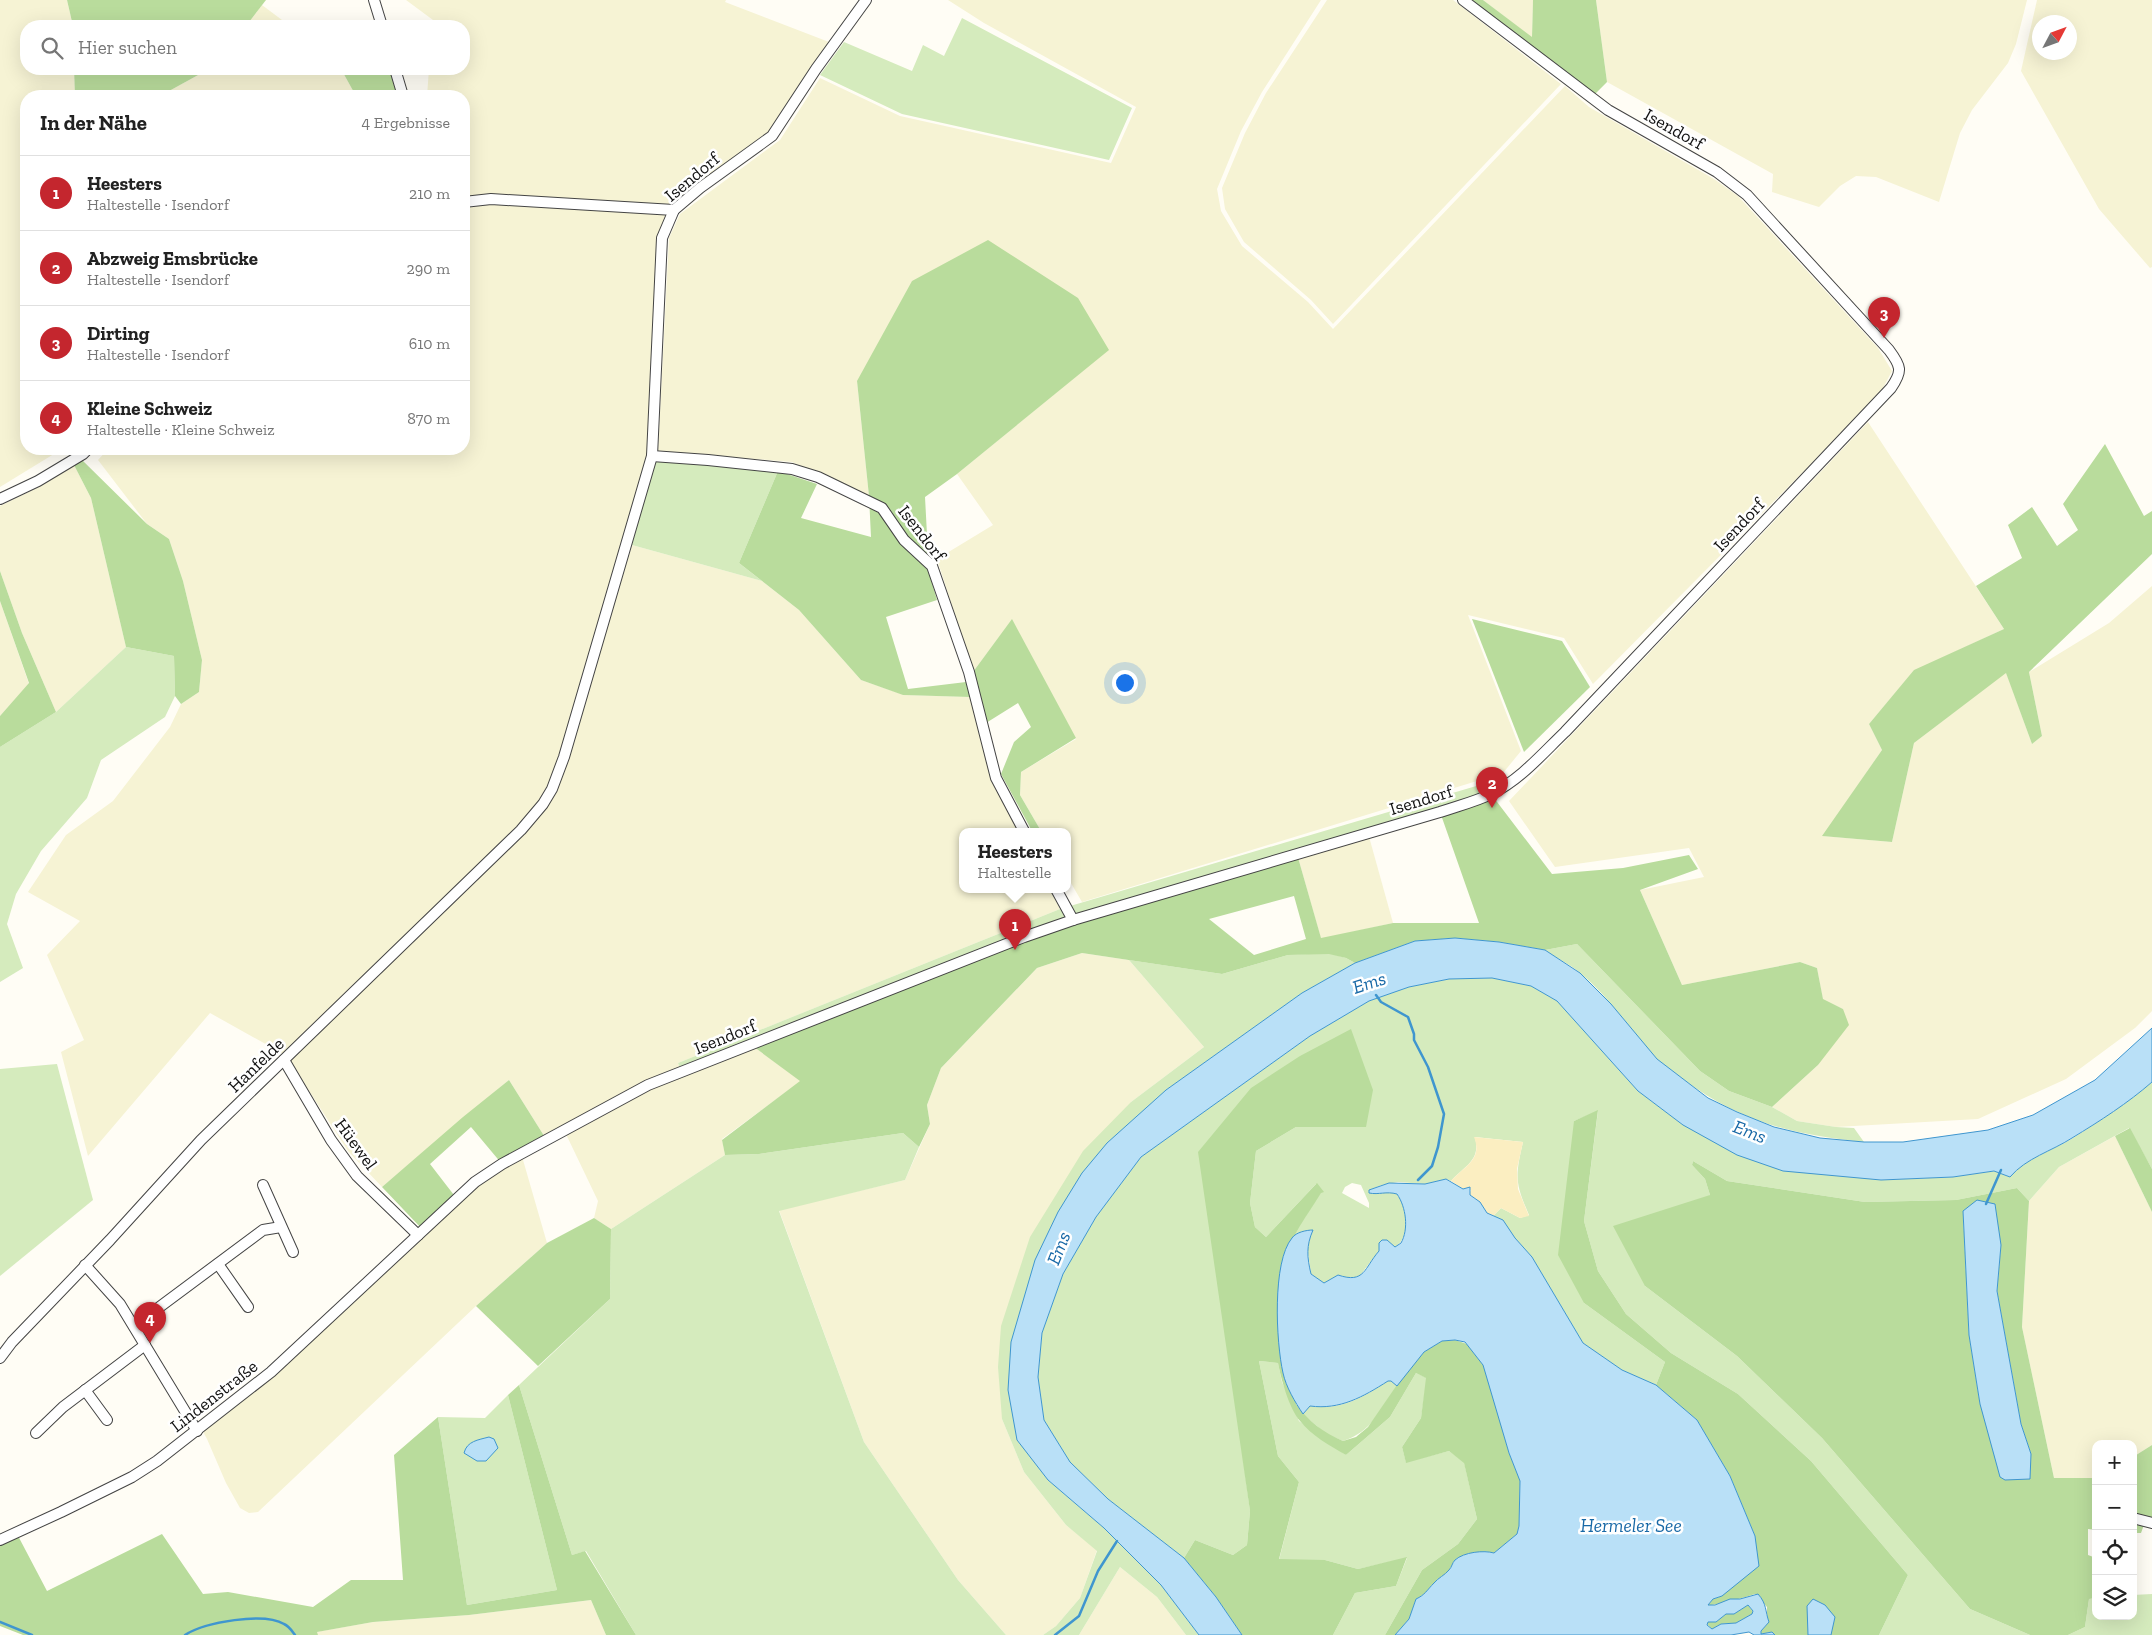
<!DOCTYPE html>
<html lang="de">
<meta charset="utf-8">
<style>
:root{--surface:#fff;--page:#f6f6f6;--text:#222;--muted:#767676;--line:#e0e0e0;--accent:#c4262e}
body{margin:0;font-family:"Zilla Slab",serif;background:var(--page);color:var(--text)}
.controls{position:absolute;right:15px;bottom:15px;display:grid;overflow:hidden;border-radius:10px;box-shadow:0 5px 20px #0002}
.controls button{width:45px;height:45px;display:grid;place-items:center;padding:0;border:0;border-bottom:1px solid var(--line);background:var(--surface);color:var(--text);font:25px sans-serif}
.compass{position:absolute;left:2032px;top:15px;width:45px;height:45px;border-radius:50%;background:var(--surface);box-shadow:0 5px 20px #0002;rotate:49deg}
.you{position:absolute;left:1124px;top:682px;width:18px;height:18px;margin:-12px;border:4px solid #fff;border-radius:50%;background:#1a73e8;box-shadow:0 0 0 8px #1a73e833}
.badge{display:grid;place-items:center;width:32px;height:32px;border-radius:50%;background:var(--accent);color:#fff;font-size:16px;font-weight:700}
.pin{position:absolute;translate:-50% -41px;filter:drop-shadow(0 1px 2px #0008)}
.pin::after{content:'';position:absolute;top:26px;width:18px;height:15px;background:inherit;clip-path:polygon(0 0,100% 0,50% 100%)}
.popup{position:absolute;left:959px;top:828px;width:112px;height:65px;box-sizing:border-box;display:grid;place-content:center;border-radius:10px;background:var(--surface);filter:drop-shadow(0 1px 4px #0005);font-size:16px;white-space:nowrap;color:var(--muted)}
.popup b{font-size:19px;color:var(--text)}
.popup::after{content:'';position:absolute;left:50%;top:100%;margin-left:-10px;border:10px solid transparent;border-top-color:var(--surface)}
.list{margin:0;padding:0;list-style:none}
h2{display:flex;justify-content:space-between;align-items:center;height:65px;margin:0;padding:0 20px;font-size:21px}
h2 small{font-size:16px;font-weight:400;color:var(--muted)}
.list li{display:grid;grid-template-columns:32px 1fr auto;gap:15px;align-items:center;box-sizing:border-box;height:75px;padding:0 20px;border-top:1px solid var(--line)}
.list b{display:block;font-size:19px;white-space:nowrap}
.list p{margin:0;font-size:16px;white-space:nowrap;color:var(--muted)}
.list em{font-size:16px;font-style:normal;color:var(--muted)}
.icon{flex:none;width:28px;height:28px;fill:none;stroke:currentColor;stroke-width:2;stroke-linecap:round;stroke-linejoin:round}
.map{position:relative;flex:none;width:2152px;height:1635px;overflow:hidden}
.search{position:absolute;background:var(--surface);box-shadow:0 5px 20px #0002;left:20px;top:20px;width:450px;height:55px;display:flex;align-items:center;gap:12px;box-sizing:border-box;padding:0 18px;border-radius:20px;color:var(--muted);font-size:19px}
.panel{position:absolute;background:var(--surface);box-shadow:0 5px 20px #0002;left:20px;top:90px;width:450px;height:365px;border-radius:20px}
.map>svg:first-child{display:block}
</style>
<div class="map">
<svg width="2152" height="1635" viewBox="0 0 2152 1635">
<rect width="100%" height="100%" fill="#fffdf5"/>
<g fill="#f6f3d4" fill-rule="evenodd">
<path d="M0,0H67L73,26H26V69H74L75,96H26V449H62L0,487Z"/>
<path d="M406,0H726L725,2L829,42L769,132L672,205L493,194L464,198V96H427L429,69H464V26H433V20Z"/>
<path d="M948,0H1321L1262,92L1241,131L1217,189L1221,211L1242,246L1308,302L1333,329L1565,86L1589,107L1714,179L1738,196L1878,348L1892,371L1883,388L1805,470L1593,684L1564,638L1468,615L1521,751L1503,773L1082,902L1068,878V831H1041L1020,795L1021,772L1076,739L1012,620L973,672L937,559L993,525L957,474L1108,350L857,381L869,496L792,462L658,451L669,238L680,214L780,140L820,78L900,116L1111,163L1136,107L984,23Z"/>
<path d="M1327,0H1453L1561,84L1333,324L1311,300L1244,242L1225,209L1222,188L1245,133L1266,93Z"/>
<path d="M1483,0H1533L1532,38Z"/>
<path d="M1596,0H2027L2016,44L2008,63L1972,110L1960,133L1939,202L1876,177L1856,176L1840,186L1819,207L1772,192L1773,174L1607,82Z"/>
<path d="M2037,0H2152V267L2150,268L2099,209L2021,71ZM2040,22H2070V52H2040Z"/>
<path d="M262,5L290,26H246Z"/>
<path d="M209,69H341L356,96H160Z"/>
<path d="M494,203L667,214L658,236L647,457L561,752L548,786L539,802L492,854L287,1056L210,1013L88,1156L61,1052L84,1040L47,955L80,921L28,892L66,835L113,801L170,727L181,704L199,692L202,660L183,581L169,539L147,524L98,460L108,449H464V207Z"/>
<path d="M1868,422L2004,629L1914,671L1869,724L1882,750L1823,836L1892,842L1914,743L2006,672L2032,744L2042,736L2029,672L2109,623L2152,586V1011L2135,1028L2066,1079L1978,1119L1836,1127L1797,1121L1772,1107L1818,1065L1843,1009L1823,1000L1817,968L1800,962L1682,985L1640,890L1704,877L1689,848L1555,867L1509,801Z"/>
<path d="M74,465L91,498L126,647L56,712L22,633L0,571V506L39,487Z"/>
<path d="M632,545L762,581L799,610L861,680L904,695L970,697L994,783L1019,831H962V889H1050L1060,909L678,1063L682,1072L750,1044L801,1081L722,1139L725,1155L611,1229L594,1218L598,1201L564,1130L546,1139L509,1080L382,1187L348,1151L289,1060L524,831L568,760Z"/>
<path d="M0,601L29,684L0,716Z"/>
<path d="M1368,833L1393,923L1321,939L1297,854Z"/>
<path d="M1082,953L1129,960L1204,1047L1131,1102L1002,1419L1024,1472L1066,1525L1097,1550L1080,1598L1056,1626L1043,1635H1006L958,1580L864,1442L779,1210L905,1180L930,1124L927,1105L941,1068L1037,968Z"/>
<path d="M2115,1136L2152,1212V1445L2133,1457V1444H2096V1478H2054L2022,1327L2029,1201L2059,1167Z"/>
<path d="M521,1153L547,1243L476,1306L258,1512L249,1513L240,1508L226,1483L207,1439L201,1428L271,1372L457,1199Z"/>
<path d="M1120,1567L1157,1597L1186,1635H1079Z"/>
<path d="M591,1600L606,1635H318L316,1632L373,1622L469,1615Z"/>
</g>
<g fill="#d5ebbd" fill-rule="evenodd">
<path d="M962,18L1132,108L1109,160L902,114L820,75L844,42L912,71L923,45L944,56Z"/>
<path d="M655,460L778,471L739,563L762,581L632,545Z"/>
<path d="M126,647L174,656L175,696L165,717L101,760L87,798L41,851L16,894L7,924L23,968L0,982V747L56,712Z"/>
<path d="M1483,784L1491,794L1073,920L682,1072L678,1063L1060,909Z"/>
<path d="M1577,944L1700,1071L1729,1091L1772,1107L1797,1121L1836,1127L1854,1128L1864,1142C1794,1135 1740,1122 1683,1079C1675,1072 1664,1066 1656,1058C1630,1031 1610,997 1580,973C1570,964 1556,958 1545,950Z"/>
<path d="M1329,953L1346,958L1355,963L1302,993L1166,1090L1011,1342L1048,1480L1104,1528L1161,1585L1199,1635H1186L1157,1597L1120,1567L1079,1635H1043L1056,1626L1080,1598L1097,1551L1066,1525L1024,1472L1002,1419L998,1367L1001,1326L1030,1237L1083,1151L1131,1102L1204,1047L1129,960L1222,974L1288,955Z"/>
<path d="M1492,978L1531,986L1557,1001L1638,1091L1683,1125L1881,1180L1953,1177L1995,1171L2010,1177C2026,1158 2052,1151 2073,1138C2100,1121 2128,1103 2152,1082V1169L2129,1128L2059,1167L2029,1201L2017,1188L1956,1200L1865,1202L1727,1181L1693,1161L1692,1165L1705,1179L1710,1195L1645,1286L1737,1356L1822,1438L1970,1609L2030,1635H1879L1908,1575L1811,1461L1738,1394L1671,1353L1626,1314L1598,1271L1584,1221L1598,1111L1574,1121L1584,1303L1665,1362L1656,1385L1622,1370L1583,1343L1532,1257L1515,1238L1503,1220L1493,1216L1501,1208L1520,1218L1529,1215C1515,1183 1515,1177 1523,1142L1475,1137C1481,1161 1465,1165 1451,1181L1446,1179L1425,1184L1398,1182L1382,1185L1369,1190L1374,1194L1387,1191L1397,1194C1407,1208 1411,1237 1395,1247L1387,1240L1359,1277L1354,1279L1338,1275L1324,1283L1311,1274L1305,1231L1292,1237L1321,1192L1316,1184L1266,1237L1255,1227L1250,1203L1256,1151L1296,1127H1366L1251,1088L1235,1396L1250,1511L1247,1545L1233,1555L1195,1540L1184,1558L1108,1499L1070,1462L1044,1420L1038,1377L1042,1333L1063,1274L1096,1217L1141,1157L1310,1036L1369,1001L1409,987L1449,979ZM1352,1183L1361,1185L1369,1203V1208L1342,1193L1345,1187Z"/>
<path d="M57,1064L93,1200L0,1276V1069Z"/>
<path d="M903,1133L919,1147L905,1180L779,1211L864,1442L958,1580L1006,1635H636L586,1551L572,1555L519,1385L610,1299L611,1229L725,1155L759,1154Z"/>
<path d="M1259,1361L1278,1363L1282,1382L1299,1421L1346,1455L1390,1417L1416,1373L1427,1378L1421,1418L1402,1447L1406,1462L1449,1451L1464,1462L1477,1519L1458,1544L1422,1570L1385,1635H1333L1355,1593L1396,1586L1407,1558L1358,1569L1325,1560H1279L1299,1482L1278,1456Z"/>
<path d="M1388,1381H1391L1397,1386C1383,1408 1370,1433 1343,1441L1326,1434L1303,1414L1310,1406C1340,1411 1364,1397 1388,1381Z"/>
<path d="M508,1395L557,1590L467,1605L438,1417L485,1418Z"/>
<path d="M2152,1594V1635H2068L2085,1627L2089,1599L2096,1598V1616H2133V1595Z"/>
</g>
<g fill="#b9dc9c" fill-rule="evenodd">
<path d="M67,0H266L246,26H73Z"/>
<path d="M1467,0H1483L1532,37L1533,0H1596L1607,82L1592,97Z"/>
<path d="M74,69H209L160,96H75Z"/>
<path d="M341,69H389L397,95L427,96H356Z"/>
<path d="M988,240L1078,298L1109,350L957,474L925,497L929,572L937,600L886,617L908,689L966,682L970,697L903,695L861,680L799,610L739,563L778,471L817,484L801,518L871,537L869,496L857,381L912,281Z"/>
<path d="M2105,444L2144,516L2152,511V554L2029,672L2042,736L2032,744L2006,673L1914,743L1892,842L1822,836L1882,750L1869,724L1914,670L2004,629L1976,586L2022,558L2008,525L2032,507L2057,546L2078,530L2063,504Z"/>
<path d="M82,460L147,524L169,539L183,581L202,660L199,692L181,704L175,696L174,656L126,647L91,498L74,465Z"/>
<path d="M0,571L22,633L56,712L0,747V716L29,683L0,601Z"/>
<path d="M1012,619L1076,738L1021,772L1020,795L1041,831H1032L1001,774L1014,742L1031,727L1018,703L986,723L973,672Z"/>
<path d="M1472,619L1562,641L1590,687L1524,752Z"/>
<path d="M1491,794L1552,874L1623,868L1689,855L1698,869L1640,890L1682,985L1800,962L1817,968L1823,999L1843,1009L1849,1025L1818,1065L1772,1107L1729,1091L1700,1071L1577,944L1545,950L1499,942L1455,938L1415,941L1355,963L1346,958L1329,954L1288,955L1222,974L1082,953L1037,968L941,1068L927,1105L930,1124L919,1147L903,1133L759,1154L725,1155L722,1140L800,1081L750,1044L1024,937L1297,854L1321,938L1393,923H1479L1440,812ZM1294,896L1306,939L1254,955L1209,919Z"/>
<path d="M1351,1029L1373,1090L1366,1127H1296L1256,1151L1250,1203L1255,1227L1266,1237L1317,1183L1324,1192L1321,1193C1303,1222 1285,1244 1279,1279L1296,1404C1308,1421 1324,1433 1343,1441L1356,1437L1368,1427L1401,1379L1424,1352L1442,1341L1455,1340L1467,1344L1483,1365L1488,1378L1509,1453L1520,1480L1519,1526L1517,1534L1494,1553C1484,1550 1464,1552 1455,1560C1452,1563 1452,1567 1449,1570C1445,1575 1438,1578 1434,1583C1427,1590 1425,1595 1416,1599L1409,1619L1395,1635H1385L1422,1570L1458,1544L1477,1519L1464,1463L1449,1451L1406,1463L1402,1447L1421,1418L1426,1378L1416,1373L1390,1417L1346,1455C1330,1446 1311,1435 1300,1421C1289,1408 1281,1379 1278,1363L1259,1361L1278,1456L1299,1482L1279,1559L1325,1560L1358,1569L1407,1557L1396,1586L1355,1593L1333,1635H1242L1216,1597L1184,1558L1195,1540L1233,1555L1247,1545L1250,1511L1198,1152L1251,1088L1300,1056Z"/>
<path d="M509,1080L546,1139L502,1164L471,1127L430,1164L457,1199L423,1230L382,1187L463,1117Z"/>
<path d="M1598,1110L1584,1221L1598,1271L1626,1314L1671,1353L1738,1394L1811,1461L1908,1575L1879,1635H1775L1772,1632L1761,1634V1631L1769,1622L1767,1615V1607L1755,1594C1747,1597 1713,1606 1708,1605L1713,1599L1722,1596L1755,1536L1730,1476L1697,1420L1656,1385L1665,1362L1584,1303L1558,1255L1574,1121Z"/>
<path d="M2130,1128L2152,1169V1212L2115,1136Z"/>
<path d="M1693,1161L1727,1181L1865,1202L1956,1200L2017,1188L2029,1201L2022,1327L2054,1478H2096V1530L2088,1529V1555L2096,1558V1598L2089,1599L2085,1627L2068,1635H2030L1970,1609L1822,1438L1737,1356L1645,1286L1613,1226L1710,1195L1705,1179L1692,1165ZM1963,1212L2001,1245L1997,1291L2021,1424L2031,1454L2029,1479L1980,1404L1969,1335Z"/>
<path d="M594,1218L611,1229L610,1299L538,1366L476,1306L547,1243Z"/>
<path d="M519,1385L572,1555L585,1551L636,1635H606L591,1600L469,1615L373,1622L317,1632L318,1635H23L0,1626V1540L16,1532L47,1591L162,1534L203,1594L228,1592L313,1607L351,1580H403L394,1455L438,1417L467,1605L557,1590L508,1395Z"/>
<path d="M2152,1445V1523L2145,1522L2141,1533H2133V1457Z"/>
<path d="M1748,1605L1753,1612L1752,1614L1736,1623L1721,1624L1712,1629L1707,1624L1708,1622H1716L1726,1614H1734Z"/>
</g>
<path fill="#fbeec1" d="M1474,1137L1523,1142L1517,1169L1518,1189L1529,1216L1520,1218L1501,1208L1493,1216L1487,1213L1480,1202L1469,1194L1471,1190L1463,1189L1451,1181C1464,1166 1483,1160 1474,1137Z"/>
<g fill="#b9e0f7" stroke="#3f96cf" fill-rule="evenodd">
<path d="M1455,938L1499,942L1545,950L1580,973L1611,1004L1657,1059L1708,1098L1737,1112L1774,1127L1820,1138L1864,1142H1903L1988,1130L2033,1115L2095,1080L2152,1028V1082C2128,1103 2100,1121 2072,1138C2052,1151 2026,1158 2010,1177L1994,1171L1953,1177L1881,1180L1783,1171L1737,1155L1683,1125L1638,1091L1557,1001L1531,986L1492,978L1449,979L1409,987L1369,1001L1310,1036L1141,1157L1096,1217L1063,1274L1042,1333L1038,1377L1044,1420L1070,1462L1108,1499L1184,1558L1216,1597L1242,1635H1199L1161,1585L1104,1528L1048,1480L1017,1440L1008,1390L1011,1342L1035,1260L1058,1212L1082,1173L1107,1143L1166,1090L1302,993L1355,963L1415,941Z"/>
<path d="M1446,1179L1463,1189L1470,1187V1195L1480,1202L1487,1213L1503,1220L1515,1238L1532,1257L1583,1343L1622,1370L1656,1385L1697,1420L1730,1476L1755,1536L1759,1566L1722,1596L1713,1599L1708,1605H1715L1730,1599H1740L1758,1594C1767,1604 1765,1611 1769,1622L1761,1631V1634L1772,1632L1775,1635H1754L1749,1632L1731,1635H1395L1409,1619L1416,1599C1425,1595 1427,1590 1434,1583C1438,1578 1445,1575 1449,1570C1452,1567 1452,1563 1455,1560C1464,1552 1484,1550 1494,1553L1517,1534L1519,1526L1520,1481L1509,1453L1483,1365L1465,1342L1455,1340L1442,1341L1424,1352L1397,1386L1391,1381H1388C1363,1397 1340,1410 1310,1406L1303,1414C1295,1402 1286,1387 1283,1373C1276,1342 1272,1262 1292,1238C1296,1232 1307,1230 1313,1230C1306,1246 1307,1257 1311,1274L1324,1283L1338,1275C1365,1284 1364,1268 1379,1251V1243L1382,1240H1387L1395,1247L1401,1243C1409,1229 1406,1207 1397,1194C1386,1191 1379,1195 1369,1193V1190L1389,1183L1425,1184ZM1748,1605L1753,1611L1752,1614L1736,1623L1721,1624L1712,1629L1707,1625L1708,1622H1716L1726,1614H1734Z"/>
<path d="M1977,1200L1995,1204L2001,1245L1997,1291L2021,1424L2031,1454L2030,1479L2005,1480L2000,1477L1980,1404L1969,1335L1963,1211Z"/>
<path d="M489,1437L494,1439L498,1448L486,1461H477L464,1453C467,1441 478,1440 489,1437Z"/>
<path d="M1813,1599L1825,1605L1835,1617L1831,1635H1808L1807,1606Z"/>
</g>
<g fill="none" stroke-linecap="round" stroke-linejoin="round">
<g stroke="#3f96cf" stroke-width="2.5">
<path d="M1376,995L1381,1002L1408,1017L1414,1034V1040L1428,1067L1444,1114L1438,1147L1432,1166L1418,1180"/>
<path d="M1986,1204L2001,1170"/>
<path d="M0,1622L32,1635"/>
<path d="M185,1635C205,1622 264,1612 284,1624C289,1626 292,1631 295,1635"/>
<path d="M1055,1635L1079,1616L1098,1571L1117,1541"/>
</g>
<defs>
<g id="minor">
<path d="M374,0L382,26"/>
<path d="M395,69L403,96"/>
<path d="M464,202L491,199L674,210"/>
<path d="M652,456L708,460L792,469L818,477L882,508L904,540L932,566L969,672L996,778L1024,831"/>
<path d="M0,499L38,481L83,454L88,449"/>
<path d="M1056,889L1073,920"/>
<path d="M284,1060L331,1140L357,1176L418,1235"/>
<path d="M263,1185L293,1252"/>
<path d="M218,1264L248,1307"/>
<path d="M85,1265L120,1304L197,1431"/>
<path d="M134,1326L263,1230L281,1227"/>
<path d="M0,1358L12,1342L110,1240L201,1140L521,830L543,804L552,789L564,757L652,456L662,238L674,210L700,188L772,136L816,69L866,0"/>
<path d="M85,1390L107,1420"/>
<path d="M36,1433L63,1407L145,1345"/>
<path d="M2133,1518L2152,1523"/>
<path d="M0,1540L61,1512L132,1477L157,1461L271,1372L475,1182L502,1164L648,1085L1024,937L1073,920L1440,812C1457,806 1475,802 1491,794C1520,780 1542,754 1565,732L1891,388C1903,371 1901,366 1889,350L1747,195L1717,172L1608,110L1463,0"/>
</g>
</defs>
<use href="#minor" stroke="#444" stroke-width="12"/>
<use href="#minor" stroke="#fff" stroke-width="10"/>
</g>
<g text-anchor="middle" stroke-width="5" stroke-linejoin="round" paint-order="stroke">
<g font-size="18" fill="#111" stroke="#fff">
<text transform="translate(1674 129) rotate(29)" y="6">Isendorf</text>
<text transform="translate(692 177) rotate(-40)" y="6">Isendorf</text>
<text transform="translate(1739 525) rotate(-47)" y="6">Isendorf</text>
<text transform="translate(922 533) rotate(52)" y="6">Isendorf</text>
<text transform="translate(1421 800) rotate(-17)" y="6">Isendorf</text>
<text transform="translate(725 1037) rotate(-22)" y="6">Isendorf</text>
<text transform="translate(256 1065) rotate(-44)" y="6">Hanfelde</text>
<text transform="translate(356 1144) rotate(54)" y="6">Hüewel</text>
<text transform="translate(214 1396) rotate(-38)" y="6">Lindenstraße</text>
</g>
<g font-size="19" font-style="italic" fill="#1768a6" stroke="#fff">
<text transform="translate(1369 982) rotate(-18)" y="7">Ems</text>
<text transform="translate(1750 1131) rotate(21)" y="7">Ems</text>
<text transform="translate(1058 1248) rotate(-68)" y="7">Ems</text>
<text x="1631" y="1532">Hermeler See</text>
</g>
</g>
</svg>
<div class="controls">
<button>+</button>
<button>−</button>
<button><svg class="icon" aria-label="locate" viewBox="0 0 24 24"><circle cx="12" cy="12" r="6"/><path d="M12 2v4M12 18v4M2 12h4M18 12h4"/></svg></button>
<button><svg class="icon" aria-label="layers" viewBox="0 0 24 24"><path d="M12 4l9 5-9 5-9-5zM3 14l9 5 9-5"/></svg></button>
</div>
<svg class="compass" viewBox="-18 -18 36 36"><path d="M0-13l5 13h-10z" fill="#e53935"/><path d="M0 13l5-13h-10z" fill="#767676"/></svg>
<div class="you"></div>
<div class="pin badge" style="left:1015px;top:950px">1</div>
<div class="popup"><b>Heesters</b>Haltestelle</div>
<div class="pin badge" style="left:1492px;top:808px">2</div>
<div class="pin badge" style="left:1884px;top:338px">3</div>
<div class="pin badge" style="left:150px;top:1343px">4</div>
<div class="search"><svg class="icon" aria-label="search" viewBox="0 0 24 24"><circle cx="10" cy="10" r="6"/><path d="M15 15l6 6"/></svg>Hier suchen</div>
<section class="panel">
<h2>In der Nähe<small>4 Ergebnisse</small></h2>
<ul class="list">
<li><span class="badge">1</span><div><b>Heesters</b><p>Haltestelle · Isendorf</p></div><em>210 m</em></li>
<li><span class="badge">2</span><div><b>Abzweig Emsbrücke</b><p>Haltestelle · Isendorf</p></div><em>290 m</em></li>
<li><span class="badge">3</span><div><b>Dirting</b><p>Haltestelle · Isendorf</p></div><em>610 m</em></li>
<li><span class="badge">4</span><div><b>Kleine Schweiz</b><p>Haltestelle · Kleine Schweiz</p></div><em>870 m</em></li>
</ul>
</section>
</div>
